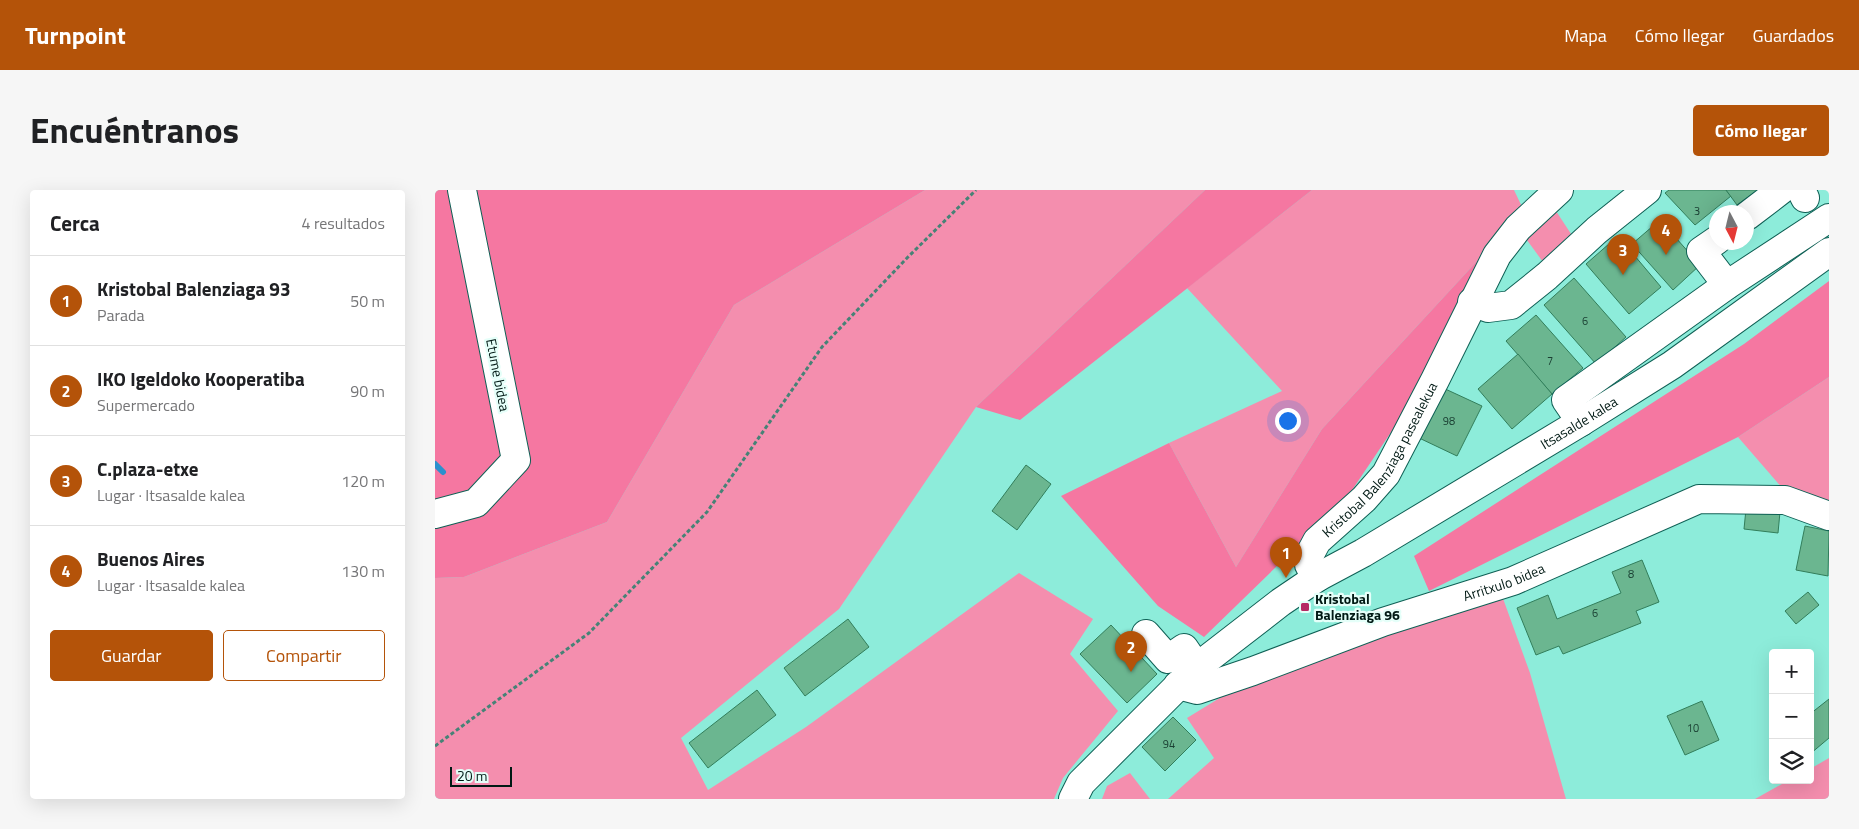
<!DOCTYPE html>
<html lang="es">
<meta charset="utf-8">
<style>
:root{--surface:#fff;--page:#f6f6f6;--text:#202124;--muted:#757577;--line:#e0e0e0;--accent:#b45309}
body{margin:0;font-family:"Titillium Web",sans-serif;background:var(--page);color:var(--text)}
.controls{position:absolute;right:15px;bottom:15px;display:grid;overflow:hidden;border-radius:5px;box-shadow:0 5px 20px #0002}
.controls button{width:45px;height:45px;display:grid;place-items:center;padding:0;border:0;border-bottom:1px solid var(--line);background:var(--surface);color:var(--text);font:25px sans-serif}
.compass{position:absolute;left:1274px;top:15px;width:45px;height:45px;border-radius:50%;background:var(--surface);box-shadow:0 5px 20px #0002;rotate:173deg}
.scale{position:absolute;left:15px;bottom:12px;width:62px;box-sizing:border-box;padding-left:5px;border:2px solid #001914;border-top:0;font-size:14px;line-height:18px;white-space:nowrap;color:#001914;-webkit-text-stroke:4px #e5fff9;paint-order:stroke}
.you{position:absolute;left:852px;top:230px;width:18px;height:18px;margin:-12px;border:4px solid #fff;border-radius:50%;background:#1a73e8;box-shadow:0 0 0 8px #1a73e833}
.badge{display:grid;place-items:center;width:32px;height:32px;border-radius:50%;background:var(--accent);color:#fff;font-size:16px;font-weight:700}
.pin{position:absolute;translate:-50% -41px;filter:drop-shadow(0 1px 2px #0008)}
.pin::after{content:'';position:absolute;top:26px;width:18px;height:15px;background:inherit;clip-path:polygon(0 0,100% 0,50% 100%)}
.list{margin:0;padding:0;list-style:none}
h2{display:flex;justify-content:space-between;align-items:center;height:65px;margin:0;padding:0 20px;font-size:21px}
h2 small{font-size:16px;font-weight:400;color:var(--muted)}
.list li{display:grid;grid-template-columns:32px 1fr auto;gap:15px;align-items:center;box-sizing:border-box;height:90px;padding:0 20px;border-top:1px solid var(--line)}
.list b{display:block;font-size:19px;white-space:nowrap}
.list p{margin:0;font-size:16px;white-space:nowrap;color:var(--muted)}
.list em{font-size:16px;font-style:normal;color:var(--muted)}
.actions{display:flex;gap:10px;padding:15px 20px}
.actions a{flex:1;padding:11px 0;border:1px solid var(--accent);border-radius:5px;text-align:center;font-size:18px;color:var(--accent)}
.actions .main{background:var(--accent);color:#fff}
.icon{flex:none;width:28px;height:28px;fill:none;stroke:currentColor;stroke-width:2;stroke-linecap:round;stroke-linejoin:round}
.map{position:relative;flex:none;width:1394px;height:609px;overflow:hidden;border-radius:5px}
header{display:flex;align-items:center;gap:30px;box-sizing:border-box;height:70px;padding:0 25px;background:var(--accent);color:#fff}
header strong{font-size:24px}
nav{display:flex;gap:28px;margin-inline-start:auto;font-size:18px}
.intro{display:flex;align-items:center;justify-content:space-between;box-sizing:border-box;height:120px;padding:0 30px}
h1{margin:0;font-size:35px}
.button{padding:12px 22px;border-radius:5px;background:var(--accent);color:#fff;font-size:18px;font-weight:700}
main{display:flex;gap:30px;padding:0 30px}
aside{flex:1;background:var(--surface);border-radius:5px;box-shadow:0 5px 20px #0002}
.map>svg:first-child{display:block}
</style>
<header>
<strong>Turnpoint</strong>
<nav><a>Mapa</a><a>Cómo llegar</a><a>Guardados</a></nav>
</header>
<div class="intro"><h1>Encuéntranos</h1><a class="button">Cómo llegar</a></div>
<main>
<aside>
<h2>Cerca<small>4 resultados</small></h2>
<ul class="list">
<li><span class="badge">1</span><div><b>Kristobal Balenziaga 93</b><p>Parada</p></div><em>50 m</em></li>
<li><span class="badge">2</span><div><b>IKO Igeldoko Kooperatiba</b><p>Supermercado</p></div><em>90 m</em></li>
<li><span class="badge">3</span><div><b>C.plaza-etxe</b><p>Lugar · Itsasalde kalea</p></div><em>120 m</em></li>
<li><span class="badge">4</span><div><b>Buenos Aires</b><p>Lugar · Itsasalde kalea</p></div><em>130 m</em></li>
</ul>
<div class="actions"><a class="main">Guardar</a><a>Compartir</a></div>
</aside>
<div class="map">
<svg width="1394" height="609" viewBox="0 0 1394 609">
<rect width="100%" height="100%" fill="#8decda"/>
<g fill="#f48eae">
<path d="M490,0H770L541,217L404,419L246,548L273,600L371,537L584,383L658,429L635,464L683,521L628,588L619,609H0V388L29,387L172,332L299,115Z"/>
<path d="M877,0H1079L1088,19L1063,42L1044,69L887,239L801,377L734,253L847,201L752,98Z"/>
<path d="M1121,21L1140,50L1108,72L1089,46Z"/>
<path d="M1394,187V316L1349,300L1303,247Z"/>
<path d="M1066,403L1095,483L1131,609H733L779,568L752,528L819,487Z"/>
<path d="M1394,568V609H1320L1354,590H1375V579Z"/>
<path d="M695,583L715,609H667L672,596Z"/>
</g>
<g fill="#f577a1">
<path d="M0,0H490L299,115L172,332L29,387L0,388Z"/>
<path d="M770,0H877L585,230L541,217Z"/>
<path d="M1044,69L1000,177L911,309L769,447L723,416L626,306L734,253L801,377L887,239Z"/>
<path d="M1394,91V187L1303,247L994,401L979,366L1309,154Z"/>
</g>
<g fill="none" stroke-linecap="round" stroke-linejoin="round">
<path stroke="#2b90cd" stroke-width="6" d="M0,274L8,282"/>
</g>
<g fill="#6bb690" stroke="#327e5b">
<path d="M1234,0H1291L1296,6L1260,35L1230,3Z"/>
<path d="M1291,0H1323L1302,15Z"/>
<path d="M1225,30L1265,75L1238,100L1197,54Z"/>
<path d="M1183,46L1226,97L1194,124L1151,74Z"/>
<path d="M1139,88L1191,147L1161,174L1109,115Z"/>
<path d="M1101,125L1148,178L1117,204L1071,151Z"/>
<path d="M1083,164L1117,204L1077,239L1043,199Z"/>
<path d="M1006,197L1047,216L1022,266L982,247Z"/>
<path d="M591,275L616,294L582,340L557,321Z"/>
<path d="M1311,319L1345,322L1343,343L1309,339Z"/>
<path d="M1370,336L1394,341L1393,386L1361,380Z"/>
<path d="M1207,370L1224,412L1201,421L1206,433L1128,464L1124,456L1101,465L1082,418L1113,405L1122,429L1186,403L1177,382Z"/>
<path d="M1373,402L1384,415L1361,434L1350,421Z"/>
<path d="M413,429L434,457L370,506L349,478Z"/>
<path d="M676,435L722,484L692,513L645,464Z"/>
<path d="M322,500L341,525L273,578L254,553Z"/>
<path d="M1394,509V548L1375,564V524Z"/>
<path d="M1267,511L1284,550L1250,565L1232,526Z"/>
<path d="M738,527L761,550L730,581L707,557Z"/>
</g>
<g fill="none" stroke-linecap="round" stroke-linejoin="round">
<defs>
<g id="minor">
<path d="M1366,0L1370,8"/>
<path d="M1312,26L1346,0"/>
<path d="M1282,50L1266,61L1292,95"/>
<path d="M1037,112L1053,118L1076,115L1112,86L1162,40L1212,0"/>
<path d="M1146,232L1131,210L1292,95L1394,28"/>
<path d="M0,324L41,313L81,270L27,0"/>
<path id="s1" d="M883,387L874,375L875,364L882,351L929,309L951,284L1000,190L1062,65L1083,38L1124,0"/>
<path d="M711,444L733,469L749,458L762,477"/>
<path id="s2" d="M743,495L762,500L818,481L948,432L1078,391L1264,309L1350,310L1394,326"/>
<path id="s3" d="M638,609L646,593L762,477L846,412L883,387L928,363L1146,232L1237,175L1394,62"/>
</g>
</defs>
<use href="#minor" stroke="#0f6055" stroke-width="30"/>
<path stroke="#468276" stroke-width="3" stroke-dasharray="4 2.5" stroke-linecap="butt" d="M0,556L154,443L272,322L387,157L472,68L541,0"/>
<use href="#minor" stroke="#fff" stroke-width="28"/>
</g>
<rect fill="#b52a64" stroke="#e5fff9" stroke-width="2" x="865" y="412" width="10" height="10" rx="2.5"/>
<g text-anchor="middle" stroke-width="4.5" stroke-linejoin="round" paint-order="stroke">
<g font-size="11" fill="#1b4033">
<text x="1262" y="25">3</text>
<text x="1150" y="135">6</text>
<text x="1115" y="175">7</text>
<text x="1014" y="235">98</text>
<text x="1196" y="388">8</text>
<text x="1160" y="427">6</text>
<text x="1258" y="542">10</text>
<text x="734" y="558">94</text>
</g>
<g font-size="14" fill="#001914" stroke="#e5fff9">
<text transform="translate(63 185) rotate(79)" y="5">Etume bidea</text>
<text dy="5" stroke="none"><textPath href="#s3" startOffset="636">Itsasalde kalea</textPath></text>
<text dy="5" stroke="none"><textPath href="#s1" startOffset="145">Kristobal Balenziaga pasealekua</textPath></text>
<text dy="5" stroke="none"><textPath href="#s2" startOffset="345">Arritxulo bidea</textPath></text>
</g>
<g font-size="14" font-weight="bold" fill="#001914" stroke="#e5fff9" text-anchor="start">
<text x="880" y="414">Kristobal<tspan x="880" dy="16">Balenziaga 96</tspan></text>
</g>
</g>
</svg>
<div class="controls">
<button>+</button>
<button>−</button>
<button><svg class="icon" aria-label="layers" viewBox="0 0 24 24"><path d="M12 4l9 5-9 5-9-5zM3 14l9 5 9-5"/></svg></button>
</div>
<svg class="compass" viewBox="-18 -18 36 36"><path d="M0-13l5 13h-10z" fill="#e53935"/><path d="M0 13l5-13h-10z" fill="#757577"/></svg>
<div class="scale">20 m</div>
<div class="you"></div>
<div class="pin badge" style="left:851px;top:388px">1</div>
<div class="pin badge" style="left:696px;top:482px">2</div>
<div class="pin badge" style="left:1188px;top:85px">3</div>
<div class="pin badge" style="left:1231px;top:65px">4</div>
</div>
</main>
